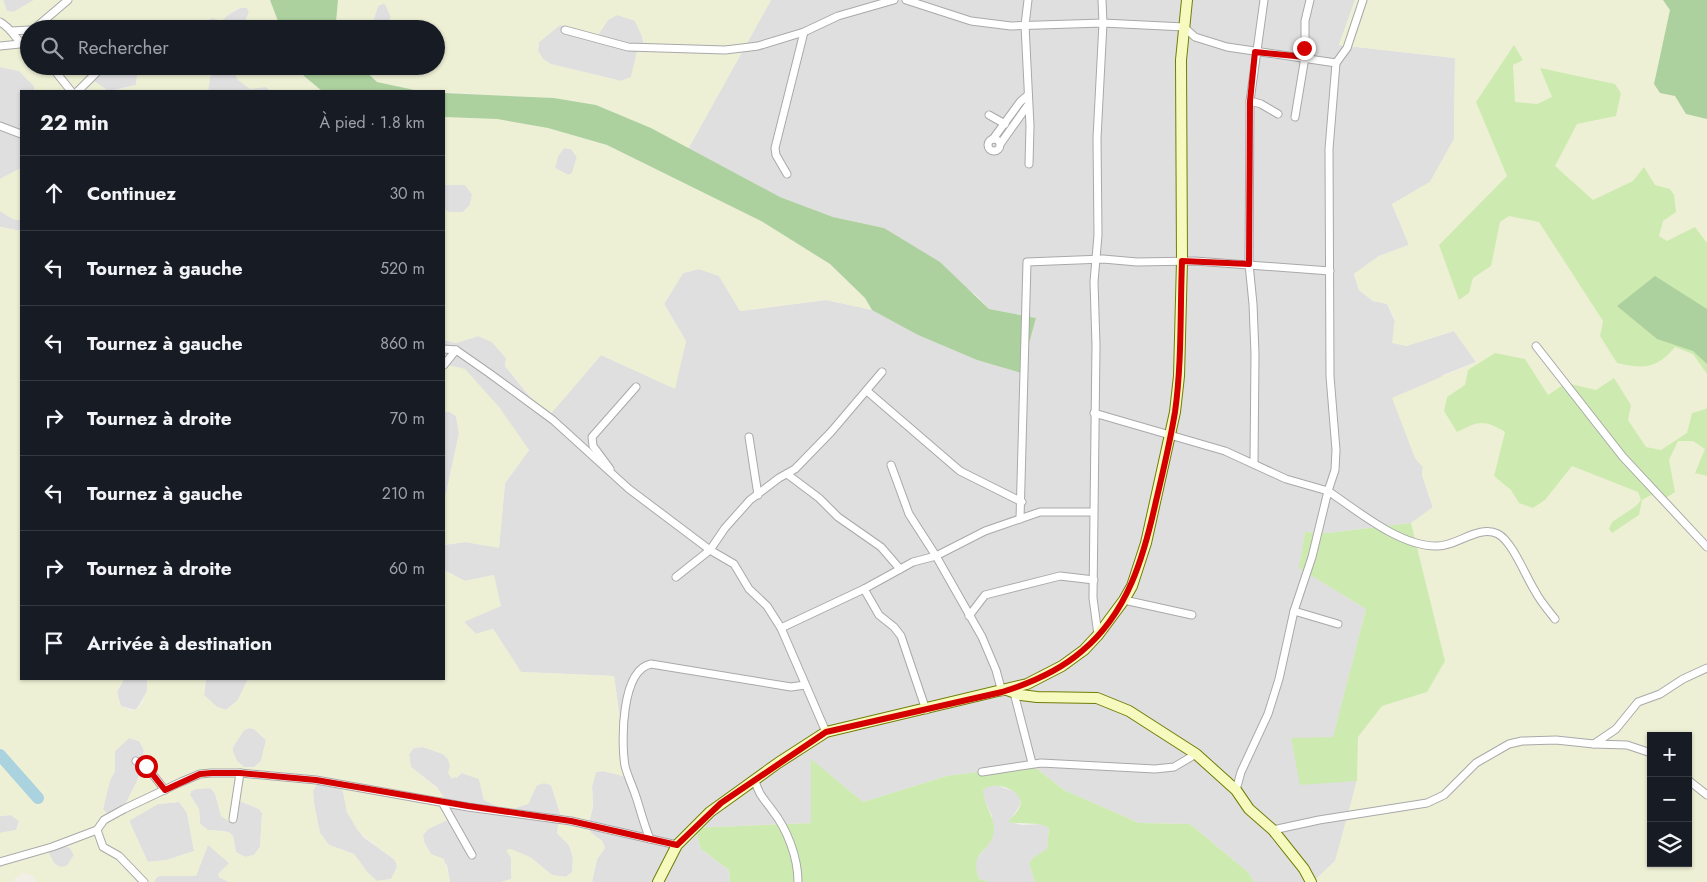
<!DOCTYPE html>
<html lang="fr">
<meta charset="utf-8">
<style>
:root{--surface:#171b24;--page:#20242c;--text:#f1f3f6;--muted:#9ea1a6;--line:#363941}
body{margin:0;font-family:Jost,sans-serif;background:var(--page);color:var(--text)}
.controls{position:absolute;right:15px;bottom:15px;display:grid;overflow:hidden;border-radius:0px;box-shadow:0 1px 4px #0004}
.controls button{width:45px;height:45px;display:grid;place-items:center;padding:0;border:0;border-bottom:1px solid var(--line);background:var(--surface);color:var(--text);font:25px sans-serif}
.stop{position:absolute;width:15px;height:15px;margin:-11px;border:4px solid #d40000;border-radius:50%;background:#fff}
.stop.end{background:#d40000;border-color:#fff;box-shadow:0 1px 5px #0008}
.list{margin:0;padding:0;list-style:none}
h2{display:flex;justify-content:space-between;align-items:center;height:65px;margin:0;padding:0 20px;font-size:21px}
h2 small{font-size:16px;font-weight:400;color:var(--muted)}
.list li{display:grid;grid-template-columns:32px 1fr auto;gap:15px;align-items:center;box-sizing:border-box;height:75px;padding:0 20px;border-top:1px solid var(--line)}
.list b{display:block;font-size:19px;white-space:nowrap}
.list em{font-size:16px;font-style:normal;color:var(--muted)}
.icon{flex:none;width:28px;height:28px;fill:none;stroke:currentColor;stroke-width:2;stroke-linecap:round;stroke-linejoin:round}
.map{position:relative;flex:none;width:1707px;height:882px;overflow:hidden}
.search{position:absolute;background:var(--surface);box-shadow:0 1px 4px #0004;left:20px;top:20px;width:425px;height:55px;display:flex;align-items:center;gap:12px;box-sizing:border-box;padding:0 18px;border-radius:28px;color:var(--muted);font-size:19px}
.panel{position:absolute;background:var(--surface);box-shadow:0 1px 4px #0004;left:20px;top:90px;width:425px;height:590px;border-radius:0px}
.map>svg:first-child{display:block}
</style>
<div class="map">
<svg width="1707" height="882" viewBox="0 0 1707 882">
<rect width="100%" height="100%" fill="#f2efe9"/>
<g fill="#e0dfdf">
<path d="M3,0H34L14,12L7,11Z"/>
<path d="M771,0H1355L1339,45L1455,58L1454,139L1430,182L1392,204L1409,245L1379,256L1354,274L1359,290L1373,301L1387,304L1406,346L1454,331L1476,362L1443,375L1415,458L1423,467L1422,475L1433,508L1411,523L1327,533L1305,532L1300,568L1366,609L1333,738H1291L1328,782L1357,781L1337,866L1346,825L1335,861L1313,882H1254L1248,872L1190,824L1139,823L1064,790L1032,765L947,776L863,802L811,760V823L690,828L697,835L701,849L729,870L730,882H592L597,859L605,848L602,841L591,833L588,826L593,807L592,786L596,772L603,771L623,776L628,780L614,676L521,672L493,629L476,634L464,622L494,575L465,581L444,570V545L465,542L499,547L505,483L529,450L444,364V340L456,343L478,336L492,342L506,358L505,366L547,418L601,355L674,388L686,341L664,304L683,273L699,269L719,276L740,311L826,300L878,311L918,335L977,360L1021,373L1036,318L989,309L976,295L884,228L833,217L780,197L688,149Z"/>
<path d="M382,4H385L391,17L389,21L374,26L373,22L378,6Z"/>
<path d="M240,8H247L249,12L244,24L226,29H204V23L212,18L224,17Z"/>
<path d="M617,15L635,20L642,36L644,46L638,48L631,77L621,81L550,64L543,59L538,51L539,42L560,25L598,35L608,20Z"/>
<path d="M92,66H138L136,85L108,91L87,76Z"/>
<path d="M212,66H232L238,80L266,87L270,91H208Z"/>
<path d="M0,67L19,71L34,86V91H21V168L0,179Z"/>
<path d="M564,148L571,149L577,157L572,173L568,175L555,168L558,156Z"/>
<path d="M449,184L465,185L472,194L470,205L463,212H448L444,208V185Z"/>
<path d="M0,211L13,219L21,220V231L0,227Z"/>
<path d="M444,412H450L456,416L459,434L444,503Z"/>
<path d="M124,679H147V691L136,710L121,706L117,692Z"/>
<path d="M206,679H248L238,700L226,710L217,707L204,695Z"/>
<path d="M249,728L254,729L266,740L261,761L254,767H244L237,761L233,752V747L244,730Z"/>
<path d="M129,738L139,741L144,750L138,779L123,809L109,816L103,809L110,780L115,771V751Z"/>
<path d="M423,747L443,754L448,759L456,778L462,773L479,779L484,800L528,804L537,785L544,783L551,785L560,813L557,833L569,845L573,858L572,872L566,877L552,875L530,857L511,858V879L501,882H450L447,865L431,854L424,842L423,835L428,829L447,820L438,788L411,767L409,754L414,748Z"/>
<path d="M317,784H331L343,791L347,812L363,837L395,860L397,867L392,879L377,881L367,872L354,854L329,845L320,833L314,804L313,790Z"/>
<path d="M988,785H995L1016,792L1020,798V805L1009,822L1022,825L1043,824L1049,828L1047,850L1034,857L1029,863L1035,882H990L979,879L975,867L976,860L989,843L992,816L983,797V790Z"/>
<path d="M211,788L215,793L221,816L237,800L259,809L262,813L260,847L254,855L245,857L236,852L233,836L224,831L208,830L200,824L199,809L190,795L191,791L196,789Z"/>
<path d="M179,802L187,813L194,851L167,860L147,862L129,820L158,804Z"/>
<path d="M11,815L19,821L16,830L0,833V816Z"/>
<path d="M208,844L229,863L219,877L229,882H154L157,877L160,876H196Z"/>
<path d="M62,845L70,848L74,855L66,867H60L54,863L49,854L50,847Z"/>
</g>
<g fill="#eef0d5" fill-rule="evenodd">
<path d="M0,0H3L7,11L13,12L34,0H270L281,29H226L241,26L246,22L249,12L247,8H240L233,10L222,21L212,18L204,23V29H29V66H92L87,76L108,91H34V86L19,71L0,67Z"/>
<path d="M338,0H771L688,149L651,128L596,105L554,98L419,91L377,82L360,66H436V29H339L336,22ZM382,4H385L391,17L389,21L374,26L373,22L378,6ZM617,15L635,21L642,36L644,46L638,48L631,77L621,81L551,64L543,59L538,51L539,42L560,25L598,35L608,20Z"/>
<path d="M1355,0H1707V882H1313L1335,861L1357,780L1358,737L1382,706L1427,692L1445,661L1411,523L1433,507L1422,475L1423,467L1415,458L1392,398L1476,362L1454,331L1406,346L1392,343L1395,318L1387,304L1373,301L1359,290L1354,274L1379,256L1409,245L1392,204L1430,182L1454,139L1455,58L1339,45ZM1651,736H1688V863H1651Z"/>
<path d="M138,66H212L208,91H115L136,85Z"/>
<path d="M232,66H299L304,76L322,91H270L266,87L250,89L238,80Z"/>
<path d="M444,117L497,119L548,128L607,145L761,221L830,264L865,298L872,310L826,300L740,311L719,276L699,269L683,273L664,304L686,341L675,389L601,355L547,418L505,365L506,358L492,342L478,336L456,343L444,340V208L448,212H463L470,205L472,194L465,185H444ZM564,148L571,149L577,157L572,173L568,175L555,168L558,156Z"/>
<path d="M21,168V220L13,219L0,211V179Z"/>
<path d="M0,227L21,231V679H124L117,692L120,706L133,711L141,705L147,691V679H206L204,695L217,707L226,710L238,700L248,679H444V570L465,581L494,575L501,606L464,622L476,634L493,629L521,672L614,676L629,781L623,776L603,771L596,772L592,786L593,806L588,826L591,833L602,841L605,848L597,859L592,882H501L511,879V858L506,850L511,849L530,857L552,875L566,877L572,872L573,858L569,845L557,833L560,813L551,785L544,783L537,785L528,804L513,809L498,807L484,800L479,779L462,773L452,779L448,773L450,766L448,759L443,754L423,747L414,748L409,754L411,767L438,789L446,800L447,820L428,829L423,835L424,842L431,854L444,859L450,882H229L219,877L218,874L229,863L208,845L196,876H160L157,877L154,882H36L33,876L23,873L14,879V882H0V833L16,830L19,826V821L11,815L0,816ZM249,728L254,729L266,740L261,761L254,767H244L237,761L233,752V747L244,730ZM129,738L139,741L144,750L138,779L123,809L109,816L103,809L110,780L115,771V751ZM317,784H331L343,791L347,812L358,831L395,860L397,867L391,879L377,881L367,872L354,854L329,845L320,833L314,804L313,790ZM210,788L215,793L221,816L230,822L234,823L238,820L232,806L238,800L259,809L262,813L260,847L254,855L245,857L236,852L233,836L229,832L208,830L200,824L199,809L190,795L191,791L196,789ZM179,802L187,813L194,851L167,860L148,862L129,821L158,804ZM62,845L70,848L74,855L67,866L60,867L54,863L49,854L50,847Z"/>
<path d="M444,364L465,369L499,407L529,450L505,483L499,548L465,542L444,545V503L459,433L456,416L450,412H444Z"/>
</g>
<g fill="#cdebb0">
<path d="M1514,45L1523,60L1513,65L1515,102L1537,104L1552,97L1540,68L1615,84L1621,93L1616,116L1577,124L1555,166L1593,200L1633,181L1644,167L1655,185L1670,189L1674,195L1676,212L1663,221L1659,236L1667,241L1695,227L1707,243V374L1693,354L1675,347C1657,369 1644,369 1617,363L1600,336L1603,321L1539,222L1509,216L1500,222L1491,266L1473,278L1469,293L1459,300L1439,245L1507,176L1476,102Z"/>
<path d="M1495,353L1525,359L1548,395L1566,383L1596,390L1614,378L1631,405L1628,420L1646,447L1661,450L1687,433L1692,413L1706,409L1707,406V476L1695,473L1705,449L1693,441H1678L1669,460L1675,492L1666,498L1651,495L1642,500L1639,515L1612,533L1609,529L1612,522L1636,506L1641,500L1638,492L1572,466L1545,500L1533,508L1519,503L1511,490L1494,476L1505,432C1484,419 1479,421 1457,432L1444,411L1447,397L1465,385L1468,370Z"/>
<path d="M1411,523L1445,661L1427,692L1382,706L1358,737L1357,781L1300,785L1291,738L1333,737L1366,609L1299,568L1305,532L1327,533Z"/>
<path d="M811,759L863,802L947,776L1032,765L1064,790L1139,823L1190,824L1248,872L1254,882H1035L1029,863L1034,857L1047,849L1049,828C1038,821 1021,825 1008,822C1012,817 1018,812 1020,806C1025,791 995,779 983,790C983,804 994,815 994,829C993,853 968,849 979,879L990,882H730L729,870L701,849L697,835L690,828L811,823Z"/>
</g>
<g fill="#add19e">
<path d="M270,0H338L336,22L339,29H281Z"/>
<path d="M1663,0H1707V119L1686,114L1675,96L1660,93L1654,84L1670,10Z"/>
<path d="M299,66H360L377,82L419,91H322L304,76Z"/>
<path d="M444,93L554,98L596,105L651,128L780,197L833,217L884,228L940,262L989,309L1036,318L1021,373L977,360L918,335L872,310L865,298L830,264L761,221L607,145L548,128L497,119L444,117Z"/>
<path d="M1655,276L1707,309V364L1693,351L1657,339L1617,306Z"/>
</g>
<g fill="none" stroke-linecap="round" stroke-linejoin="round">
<path stroke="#aad3df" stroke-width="12" d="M0,755L38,798"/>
<defs>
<g id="street">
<path d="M906,0L971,21L1011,26L1103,23L1184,27L1195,37L1227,47L1336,63L1329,149L1330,376L1336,450L1335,470L1328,491L1286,479L1225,451L1094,413"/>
<path d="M1028,0L1025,25L1030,126L1029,164"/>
<path d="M0,22C13,29 16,42 29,49"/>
<path d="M34,29L68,0"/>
<path d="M565,30L628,47L725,50L742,48L758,46L804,32L838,16L894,0"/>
<path d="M12,31L29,30"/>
<path d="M0,46L20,44"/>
<path d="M1336,63L1347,48L1363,0"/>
<path d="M51,66L71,91"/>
<path d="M78,91L101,68"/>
<path d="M1250,101L1261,104L1278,114"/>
<path d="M989,115L1005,124"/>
<path d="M1295,117L1305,57V21L1310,0"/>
<path d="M0,126L21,134"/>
<circle cx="994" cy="145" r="6"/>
<path d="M993,139L1020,102L1028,95"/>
<path d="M1001,143L1028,105"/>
<path d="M787,174L776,155L775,148L804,32"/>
<path d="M1536,346L1623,457L1707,547"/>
<path d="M444,349L456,350L489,373L553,420L629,489L710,550L734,564L749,589L767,606L781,628L826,732"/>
<path d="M444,365L456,350"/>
<path d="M867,391L960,471L1022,502"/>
<path d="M749,437L758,495"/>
<path d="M1254,462L1255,354L1253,304L1249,264L1250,101L1264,0"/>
<path d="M891,465L909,514L936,556L982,637L996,670L1002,692"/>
<path d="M610,469L593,446L592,437L636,387"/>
<path d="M787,474L819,498L838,517L881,547L900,569"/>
<path d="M1020,519L1027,262L1103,259L1137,262L1195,261L1330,271"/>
<path d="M676,577L710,550L725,528L750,500L779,478L795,469L831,432L882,372"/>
<path d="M864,589L879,615L894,627L901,636L926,710"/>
<path d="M1124,600L1192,615"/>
<path d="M1294,611L1338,624"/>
<path d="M969,616L985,595L1060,576L1094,580"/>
<path d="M781,628L864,589L913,562L936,556L985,531L1040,512H1093"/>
<path d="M1098,635L1093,598L1096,345L1094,282L1098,235L1097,138L1103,23L1102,0"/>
<path d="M1014,693L1032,763"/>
<path d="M1594,744L1627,745L1651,753"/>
<path d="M136,761L146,766L165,790"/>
<path d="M982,772L1041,763L1155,769L1174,767L1196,754"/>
<path d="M755,780C758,794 764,799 772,810C787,829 798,857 798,882"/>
<path d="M1688,780L1707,795"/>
<path d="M1236,790L1241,772L1268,714L1279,679L1294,611L1312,557L1328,491C1358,511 1399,546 1436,546C1456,547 1479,524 1498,534C1512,541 1526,577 1535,591C1540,601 1548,610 1555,619"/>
<path d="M442,802L472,855"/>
<path d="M233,819L240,773"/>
<path d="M97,830L103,847L119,856L144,882"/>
<path d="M1273,830L1319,820L1427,803L1444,795L1476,763L1509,744L1522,741L1556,740L1594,744L1616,729L1638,702L1660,694L1683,679L1707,668"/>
<path d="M650,839C643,823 640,807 634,791C631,783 627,774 625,766C621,742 621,670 651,664L791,687L805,685"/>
<path d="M0,862L52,847L97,830L104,820L124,809L181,782L200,774L211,773H240L316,780L468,807L571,821L677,845"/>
</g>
<g id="secondary">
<path d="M1007,690L1021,695L1037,697L1097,698L1129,711L1196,754L1236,790L1249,809L1273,830L1304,869L1311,882"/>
<path d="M658,882L677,845L710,812L778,763L826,732L1027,684L1062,666L1084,650L1098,635L1124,600L1132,586L1146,543L1175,412L1179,376L1182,261L1181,60L1187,0"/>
</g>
</defs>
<use href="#street" stroke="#a9a9a9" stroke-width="9"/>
<use href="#secondary" stroke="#707d05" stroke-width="12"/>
<use href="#street" stroke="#fff" stroke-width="7"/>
<use href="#secondary" stroke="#f7fabf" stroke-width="10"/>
</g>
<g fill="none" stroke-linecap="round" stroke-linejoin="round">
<path stroke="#d40000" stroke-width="6" d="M146,766L165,790L200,774L212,773H240L316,780L468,806L571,821L677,845L721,803L826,732L1002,692C1031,683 1059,671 1082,651C1128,613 1144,556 1156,501C1163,472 1170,442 1175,412C1182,362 1180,311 1182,261L1249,264L1250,101L1255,52L1305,57L1304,48"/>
</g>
</svg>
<div class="controls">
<button>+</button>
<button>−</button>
<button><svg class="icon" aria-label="layers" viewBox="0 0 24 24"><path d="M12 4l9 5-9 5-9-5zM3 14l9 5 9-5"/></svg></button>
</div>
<div class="stop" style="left:146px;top:766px"></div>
<div class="stop end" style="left:1304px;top:48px"></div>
<div class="search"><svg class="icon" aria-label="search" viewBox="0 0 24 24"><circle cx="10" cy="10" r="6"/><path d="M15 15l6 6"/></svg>Rechercher</div>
<section class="panel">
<h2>22 min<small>À pied · 1.8 km</small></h2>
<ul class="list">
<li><svg class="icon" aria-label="ahead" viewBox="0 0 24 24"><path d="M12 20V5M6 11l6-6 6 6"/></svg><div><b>Continuez</b></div><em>30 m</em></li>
<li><svg class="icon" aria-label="left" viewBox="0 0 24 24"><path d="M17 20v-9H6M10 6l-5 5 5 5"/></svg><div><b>Tournez à gauche</b></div><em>520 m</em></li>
<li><svg class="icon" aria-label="left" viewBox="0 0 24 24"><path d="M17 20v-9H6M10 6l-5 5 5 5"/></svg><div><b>Tournez à gauche</b></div><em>860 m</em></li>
<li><svg class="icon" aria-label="right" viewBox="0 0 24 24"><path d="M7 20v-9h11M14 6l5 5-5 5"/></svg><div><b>Tournez à droite</b></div><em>70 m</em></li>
<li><svg class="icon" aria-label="left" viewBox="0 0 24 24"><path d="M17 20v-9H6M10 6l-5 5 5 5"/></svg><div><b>Tournez à gauche</b></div><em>210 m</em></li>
<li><svg class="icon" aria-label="right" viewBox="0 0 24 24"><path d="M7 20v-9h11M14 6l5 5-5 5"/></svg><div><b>Tournez à droite</b></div><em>60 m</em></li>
<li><svg class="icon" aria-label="arrive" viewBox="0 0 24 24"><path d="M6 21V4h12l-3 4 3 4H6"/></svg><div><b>Arrivée à destination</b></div></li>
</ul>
</section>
</div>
